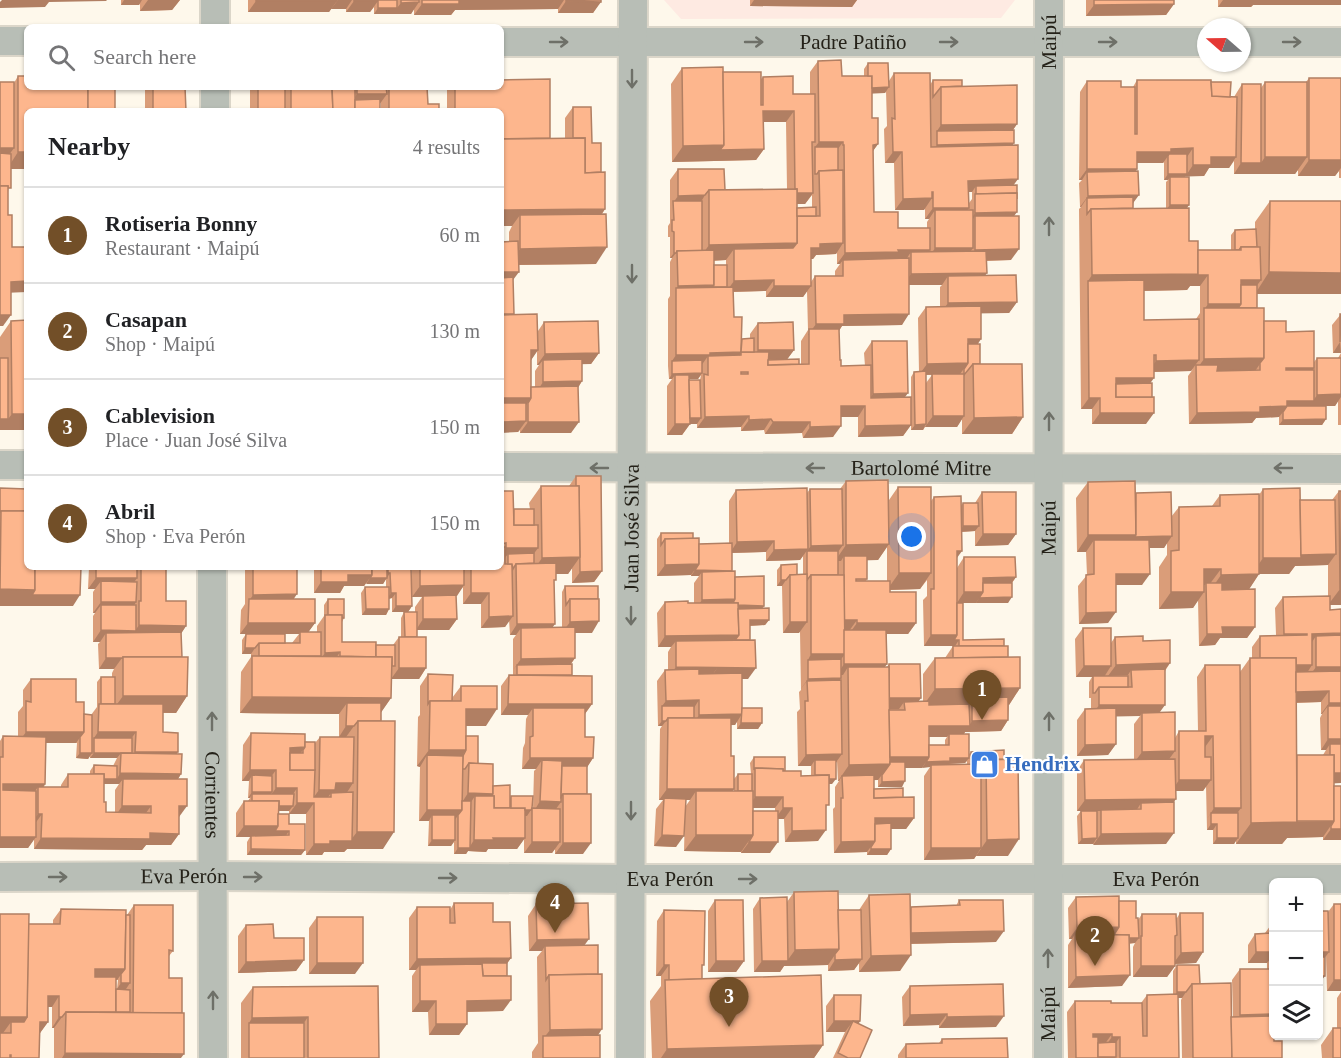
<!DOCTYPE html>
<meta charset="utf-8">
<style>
:root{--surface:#fff;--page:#f6f6f6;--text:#202124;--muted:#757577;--line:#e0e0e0;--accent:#724f28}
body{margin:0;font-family:"Times New Roman",serif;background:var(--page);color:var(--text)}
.controls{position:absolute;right:18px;bottom:18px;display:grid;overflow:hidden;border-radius:9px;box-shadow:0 2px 4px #0004}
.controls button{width:54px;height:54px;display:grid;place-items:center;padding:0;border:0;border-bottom:2px solid var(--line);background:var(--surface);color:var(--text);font:30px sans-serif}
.compass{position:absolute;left:1197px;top:18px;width:54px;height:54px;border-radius:50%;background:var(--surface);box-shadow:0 2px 4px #0004;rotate:290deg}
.you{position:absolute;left:912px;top:537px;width:21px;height:21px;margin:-15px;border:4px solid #fff;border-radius:50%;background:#1a73e8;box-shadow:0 0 0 9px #1a73e833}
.badge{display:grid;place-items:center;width:39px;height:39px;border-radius:50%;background:var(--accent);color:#fff;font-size:20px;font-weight:700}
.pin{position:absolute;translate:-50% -50px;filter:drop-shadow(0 2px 3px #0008)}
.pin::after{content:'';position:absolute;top:32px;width:21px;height:18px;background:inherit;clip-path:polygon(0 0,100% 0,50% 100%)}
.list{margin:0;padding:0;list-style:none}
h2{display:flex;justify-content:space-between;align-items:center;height:78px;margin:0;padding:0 24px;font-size:26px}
h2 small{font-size:20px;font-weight:400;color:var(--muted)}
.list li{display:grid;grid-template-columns:39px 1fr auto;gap:18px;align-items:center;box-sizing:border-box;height:96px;padding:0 24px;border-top:2px solid var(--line)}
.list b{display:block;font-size:22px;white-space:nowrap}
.list p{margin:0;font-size:20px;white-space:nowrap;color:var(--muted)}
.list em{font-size:20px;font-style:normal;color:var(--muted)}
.icon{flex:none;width:33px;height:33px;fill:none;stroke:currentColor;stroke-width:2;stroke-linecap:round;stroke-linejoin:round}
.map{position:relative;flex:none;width:1341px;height:1058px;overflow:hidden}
.search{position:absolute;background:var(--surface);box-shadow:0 2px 4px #0004;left:24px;top:24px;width:480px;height:66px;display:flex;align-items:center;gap:15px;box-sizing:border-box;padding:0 21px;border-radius:9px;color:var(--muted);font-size:22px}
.panel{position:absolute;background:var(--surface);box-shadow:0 2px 4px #0004;left:24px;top:108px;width:480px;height:462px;border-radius:9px}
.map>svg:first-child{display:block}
</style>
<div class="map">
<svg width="1341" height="1058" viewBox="0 0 1341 1058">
<rect width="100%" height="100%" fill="#fef8eb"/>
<path fill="#feeae2" d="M664,0H1015L1001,18L681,19Z"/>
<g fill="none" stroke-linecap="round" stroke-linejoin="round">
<defs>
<g id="street">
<path d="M215,0V27"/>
<path d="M0,41H27"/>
<path id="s1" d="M501,42H1206"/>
<path d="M1242,42H1341"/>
<path d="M215,111V87"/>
<path d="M0,465H27"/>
<path id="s2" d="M501,467L1341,469"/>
<path id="s3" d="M212,567L213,1058"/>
<path id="s4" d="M0,877L213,876L631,879H1341"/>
<path id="s5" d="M630,1058L633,0"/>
<path id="s6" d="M1048,1058L1049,0"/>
</g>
</defs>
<use href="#street" stroke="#dbd6c9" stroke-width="32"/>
<use href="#street" stroke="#b8beb6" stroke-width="28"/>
</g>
<g fill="#da9d79" fill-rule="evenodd">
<path d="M121,0H180L172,10L140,11V3L139,5H121Z"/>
<path d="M248,0H601L593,13H558V9L455,10L451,15H414V8L411,14H374V7L370,12H346V9H331L329,12H248Z"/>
<path d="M750,0H857L852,7L750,6Z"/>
<path d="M1086,0H1209H1174V4L1166,15L1086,16Z"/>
<path d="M1218,0H1341V5H1253L1251,7H1218Z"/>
<path d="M818,61L842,76H864V69L868,63L889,81L894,73L930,85L933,80L962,86L1017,124L1013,130V186L1014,216L1011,260L987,261L985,276L1017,302L1009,313H981L978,344L980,364L1023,417L1012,434H962V419L957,427H925L923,430H911V377L914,372H919L918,318L926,307H940V287L942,285H909L902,325L842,326L839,331L840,360L841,366H865L864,353L872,341L905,397L911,425L903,436L858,437V417H841L833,437L803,438L802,433L765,434L764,430L741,431V427L697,428V424H690L682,435H667V386L672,379H669L668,366V299L670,296V262L672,258H670V237H668V226L670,223V180L678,169L725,190L787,189L786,122H763L764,149L756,160L672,162L671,84L682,68L723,72L761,79L763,77L793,94H810V72ZM886,91L887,126L884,129L885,163H894L895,210H924L925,208V219H929L927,222V228H898L874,212L873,151L878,144L872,118V93H885ZM968,192H972V199L969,203ZM812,195V207L797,208V204H805ZM837,252V264H840L835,271V276H815L811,282V259H813L816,255L836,254ZM726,260V265H714V261ZM766,291V297H803L807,291L808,330L801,341V364H799L787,359L794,350L758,323L750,334V339H742L734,317L733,292ZM701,375L700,380H689V379H698ZM926,375H932L926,383Z"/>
<path d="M18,76L27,169H11L8,192V215L12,247H27V292H11L3,326H0L14,83Z"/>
<path d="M1309,78H1341V178H1339V171L1335,176H1298V170L1295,174H1234V161L1229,168H1209L1204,176H1185L1189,205L1187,208L1189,241L1198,250H1231V235L1235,230L1255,229V222L1270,201L1341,294H1257V308L1264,321L1286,332L1314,362L1317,358H1338L1341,353H1333L1332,325L1341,314V425H1338V401L1335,406H1310L1326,419L1322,425H1279V417L1256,418L1252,423L1189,424L1188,376L1193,369L1191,371L1154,372L1150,383L1146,424H1092V409H1081L1079,209L1081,207H1080L1079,183L1082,180H1079L1080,92L1087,81L1121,87H1133L1137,80L1212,82L1230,97H1234L1242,84L1261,88L1265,82H1306ZM1164,162V180H1168L1166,182V208H1133L1136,171L1137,163H1163ZM1190,286H1200V313L1196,319L1144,320V291L1187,290Z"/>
<path d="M145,87H185L186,111H145Z"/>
<path d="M252,87H427L428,104L439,111H381V101L380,103V111H250V90Z"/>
<path d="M447,87H501L550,138H565V118L573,107L592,143L601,172L605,209L602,214L596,264L519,265L513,280V315L538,331L544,322L599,353L591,364H582V381L578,388L571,433H520V430L518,432L509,241V232L512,226H501V111H447ZM537,351V365H539L535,371V387H531V360Z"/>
<path d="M11,321L27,430H0V337Z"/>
<path d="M576,476L602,571L594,582L572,583V568L568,574H556L554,582L552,627H562V592L565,586L592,633H575V658L571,664L572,675L592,704L585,714V737L593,758L587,767L583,854H555V849L552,853H524V839L517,849H488L486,852L468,851L466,854H454V842L451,846H428L429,821H419L420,767L417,766L418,717L420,715V686L428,674L452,698L461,686L486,726H466V736L478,764L493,786L510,798L511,796L533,808L534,771L536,769H522L523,748L525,743L526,719L528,715H501V686L509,675H513V639L516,635H510L509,620L505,627L481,628V604H463V587L456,596L457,619L449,630H417V637L426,668L419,679H392L391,698L381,712L383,849H347L344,852H324L322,855H306V814H289V811H278V814L289,824L305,850L301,855H247V842L250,837H236V813L244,801H248L250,798H248L249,781H242L243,745L251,733L315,743L320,737H339V714L240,713L241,672L251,657V654H242V640L246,634L285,643H292L299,634H240L241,610L245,604V567H297L294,599L315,623L308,632H317V626L324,616V605L328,599L344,618L342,622V642L376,645H393L399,637H401V618L404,612H415V607L422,597H412V567H501V491L514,509H530L529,503L541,486H569Z"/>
<path d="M846,481L889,500L898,487L931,501L934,497L961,506L963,503H975L982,492L1016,534L1008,545L975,546V531L961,532L957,558V568L964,557L1016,577L1012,583L1008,603H963V640L1004,646L1020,688L1009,705L1008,720L1001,731L965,732L964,734L969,754L971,752L1004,750L1008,856H976L974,859L924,860V776L930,767L905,768L902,787H878V780H874V789L903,797L914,818L906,829H891V849L887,855H867V852L834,853L833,809L835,807V787L839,781H838L837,761L836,763L832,784H829L826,809L818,841L785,842L784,819H778L770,853H741V852L684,851L685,812L676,847L654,846L656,809L663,800H659L660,729L662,726H658L657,681L665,670H668V652L671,647H658L657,613L665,602L694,603V583L699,576H691V575L657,576V539L661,533L693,539L699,544L729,543V501L736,490L807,493L810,489H840ZM887,547V581H866L867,579V560H878ZM766,552V561L800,560L803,556V574L797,575L781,565L777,570V586H782L783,633L800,632L801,690L799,692L800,709L797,712L798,766H811V775L801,776L785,771L754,757L750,763L751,774H738L734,779V791H732L734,789L731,756V725H735L737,721V729H758L762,723L742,708V679H748L750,626L765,625L769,620L763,608L764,606L735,577L732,571V553ZM927,580V596L923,600L924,646H955H953L945,658H935L923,674V702H918L889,664L887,667H884L887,664V634H908L916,623L890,592V590L920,589ZM929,737H947L945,740V745H929ZM967,761V765H947L948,764L965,763ZM685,800H690L685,807ZM753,808H775V811H753Z"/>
<path d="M1088,482L1136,493L1171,517L1179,507L1212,506L1220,495H1259L1263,489L1300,500H1332L1339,491L1341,605H1330L1334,786H1341V840H1323V837L1287,838L1282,844H1236V840L1234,844H1213V830H1207L1206,786L1203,791H1176L1166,844H1078L1077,816L1081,811H1077V771L1084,760L1134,759V724L1140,716H1116V744L1108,755L1077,756V720L1085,709H1091V698H1089V682L1092,677H1076L1075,639L1083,628L1111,643L1115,637L1143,641L1170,663L1165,671L1160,712L1175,738L1179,731H1198L1197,677L1205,665L1240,672L1250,658H1252V647L1260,636L1276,635L1275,608L1283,597L1328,596V565L1295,566L1289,574H1259L1249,589L1255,627L1247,638H1220L1215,645L1199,646L1198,600L1193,608L1159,609V567L1167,555V542L1164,548H1149L1142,585H1116L1108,623L1079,624L1078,586L1087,575L1086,552H1077L1076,498ZM1321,702V714H1322L1320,718L1321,750H1326L1323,755H1297L1296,703Z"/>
<path d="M0,488L73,606H0Z"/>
<path d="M89,567H166V601L186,626L181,633L182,657L187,696L176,713H163V732L177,754L181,774L178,779L179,834L171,845H146L142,850L34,849V839L28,848H0V741L3,736H18V712L23,706V690L31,679L76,702L84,714L91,715L97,707V682L101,677H112V673L114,669H99L98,644L100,642H93V616L95,613H93V592L95,589H88ZM46,743H77L76,758L88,759L90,756V758H117L113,766L94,765L90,771V774H68L61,785V787H44L45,784ZM104,784H119L115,790V812H106L104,802Z"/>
<path d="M314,567H411L412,606L408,612H392V598L389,599V609L386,615H362L361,593L365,587H386V579L383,584L366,583L364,586H344L340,593H314Z"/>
<path d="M794,892L838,910H859L869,895L911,907L956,906L959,900L996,942L911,944L900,971L859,972V963L854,970L828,971V965L784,966L780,972H754L753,909L760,898L787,902Z"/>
<path d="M1076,897L1119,901L1138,920L1142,914L1177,918L1180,913L1203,952L1196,963L1175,964V966L1167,977H1133V947L1135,943L1129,944L1122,986L1068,988V945L1072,939H1069L1068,908Z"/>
<path d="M715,900L744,961L736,972H708V911Z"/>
<path d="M454,903L493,922L511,958L507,963L503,1011L467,1012V1024L459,1035H429L428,1012H412V976L416,970H409V918L417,907L450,910Z"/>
<path d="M536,904L584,946L598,1035L600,1058H532V1052L538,1043L537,957L542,951H529L528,916Z"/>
<path d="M1334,904L1341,991H1327L1326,955L1325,957L1321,981H1318V911L1328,912Z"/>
<path d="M134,905L173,951L169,956V978L181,1058H54V1028H52V1007H48V1022L40,1033L39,1058H0V914L28,924H53V920L61,909L127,915ZM116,980H118L117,989L126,990L116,989Z"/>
<path d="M664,910L702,968V979L823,1045L814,1058H652L650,1001L661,986V976H656L657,921Z"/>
<path d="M317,917L355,974H309V928Z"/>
<path d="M1273,922L1274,1035V1041L1282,1058H1182L1181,1000L1182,998H1178L1179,1058H1068L1067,1012L1075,1001L1111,1003H1141L1147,995L1173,994V971L1177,965L1200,984L1231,1017H1233L1232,980L1240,969H1267V963H1248V945L1255,934L1265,933Z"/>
<path d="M246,925L304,960L296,971L238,973V936Z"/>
<path d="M910,986L996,1027L939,1028V1025L903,1026L902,997Z"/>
<path d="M253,987L379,1058H241V1003Z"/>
<path d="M1341,992V1058H1322L1321,1045L1333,1028H1337V998Z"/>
<path d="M834,995L860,1021L859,1023L860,1058H833L845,1032H826V1006Z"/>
<path d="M942,1039L1008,1058H898V1055L906,1044L939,1043Z"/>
</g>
<g fill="#b17f63">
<path d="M2,0H107L106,1L49,2L45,7L0,8V2Z"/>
<path d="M124,0H142L139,5H121Z"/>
<path d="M148,0H180L172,10L140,11Z"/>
<path d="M338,0H352L346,9H331Z"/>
<path d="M458,0H564L558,9L455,10L451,15H414L422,4Z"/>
<path d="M754,0H857L852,7L750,6Z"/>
<path d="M1223,0H1341V5H1253L1251,7H1218Z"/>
<path d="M256,1H337L329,12H248Z"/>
<path d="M354,1H378L370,12H346Z"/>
<path d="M566,1L601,2L593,13H558Z"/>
<path d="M419,2L411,14H374L378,8H397L401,3Z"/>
<path d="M1174,4L1166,15L1086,16L1094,5Z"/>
<path d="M889,87L885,93L864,94L868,88Z"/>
<path d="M357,94H387L379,105L353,100Z"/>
<path d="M763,111H794L786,122H755Z"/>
<path d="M1017,124L1006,140L937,131L941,125Z"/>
<path d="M819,142H843L835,153L815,147Z"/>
<path d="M1014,143L1006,154L929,156L937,145Z"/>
<path d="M878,144L870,155L873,145Z"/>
<path d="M724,145L764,149L756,160L672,162L683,146Z"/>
<path d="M0,148H14L6,159H0Z"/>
<path d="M1193,148L1185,160L1168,156L1163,163H1130L1137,152L1171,149Z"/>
<path d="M18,152H27V169H7Z"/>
<path d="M893,152H902L894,163H885Z"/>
<path d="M1211,157H1236L1229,168H1209L1204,176L1170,177L1168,180H1164L1168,174H1187L1193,165Z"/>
<path d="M1265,157H1307L1295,174H1234L1241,163H1261Z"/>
<path d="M1309,160H1341V168L1335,176H1298Z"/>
<path d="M1087,169H1137L1129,180L1087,172L1082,180H1079Z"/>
<path d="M1018,179L1010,190L976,186L972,192H961L968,181Z"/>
<path d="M933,192L928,199L932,198L924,210H895L903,199Z"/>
<path d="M795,193H813L805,204H787Z"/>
<path d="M705,195L698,207L673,203L678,196Z"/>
<path d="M1139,195L1131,206L1087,198L1081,207H1080L1088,196Z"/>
<path d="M1170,205H1189L1185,210H1166Z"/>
<path d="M933,208H969L961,219L935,210L929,219H925Z"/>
<path d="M605,209L594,225L520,215L512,226H501V210Z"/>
<path d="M1017,212L1009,223L975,216L970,224H968L975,213Z"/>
<path d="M797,243L786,259L734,249L726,260L698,261L709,245Z"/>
<path d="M843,243L836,254L816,255L813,259H803L811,248L820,244Z"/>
<path d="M607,247L596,264L509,265L520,249Z"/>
<path d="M935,248H973L965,259H928Z"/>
<path d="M1019,249L1011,260L968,261L975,250Z"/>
<path d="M898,250H930L922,261L911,252L905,261L843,260L840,264H837L845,253Z"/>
<path d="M674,253H676L672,258H670Z"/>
<path d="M501,272H519L507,288L501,289Z"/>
<path d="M1269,272L1341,273V294H1255Z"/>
<path d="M987,273L979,284L948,276L942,285H903L911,274Z"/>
<path d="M1198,274L1208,275L1200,286H1190L1187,290L1088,292V281L1092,275Z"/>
<path d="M774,280L766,291L726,292L734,281Z"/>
<path d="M1241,280H1261L1253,291H1237Z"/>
<path d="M27,281V292L3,293L11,282Z"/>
<path d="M714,285L710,291L676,289L678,286Z"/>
<path d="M774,286H811L803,297H766Z"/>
<path d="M1017,302L1009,313L940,314L948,303Z"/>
<path d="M1208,304H1241L1238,308L1204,310Z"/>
<path d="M909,314L902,325L842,326L836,335H808L816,324L844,315Z"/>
<path d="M0,315H11L3,326H0Z"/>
<path d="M968,339H981L974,350H964Z"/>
<path d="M1340,342L1341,353H1333Z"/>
<path d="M531,350H538L527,366Z"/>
<path d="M758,350H794L786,361L753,358Z"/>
<path d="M741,352L733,363L708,356L701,366L672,361L676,355L710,353Z"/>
<path d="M599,353L591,364L543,365V360L539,365H537L545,354Z"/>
<path d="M1264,358L1253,374L1196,370L1204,359Z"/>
<path d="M1199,360L1191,371L1148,372L1156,361Z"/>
<path d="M968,363L960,374L919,375L927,364Z"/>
<path d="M1286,368H1314L1306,379H1278Z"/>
<path d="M702,373L698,379H675V375L672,379H669L672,374Z"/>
<path d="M1116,378H1154L1146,389H1112Z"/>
<path d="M582,381L575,392L536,393L543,382Z"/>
<path d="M908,393L900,404L865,405L873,394Z"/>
<path d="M1341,394V397L1335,406H1310L1283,412L1279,417L1256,418L1252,423L1189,424L1197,413L1260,407L1287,401H1313L1317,395Z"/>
<path d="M501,398H531L520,414H501Z"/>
<path d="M1089,398H1100L1092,409H1081Z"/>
<path d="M841,406H865L858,417H833Z"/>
<path d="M1100,413H1154L1146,424H1092Z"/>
<path d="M12,414H27V430H0V419H8Z"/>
<path d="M749,416L741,427L697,428L705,417Z"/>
<path d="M933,416H964L957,427H925Z"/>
<path d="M1023,417L1012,434H962L974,418Z"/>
<path d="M686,418H701L697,424H682Z"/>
<path d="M771,419L764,430L741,431L749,420Z"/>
<path d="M1326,419L1322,425H1279L1283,420Z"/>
<path d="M526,421L518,432L501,433V422Z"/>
<path d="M528,422H579L571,433H520Z"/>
<path d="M773,422H810L802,433L765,434Z"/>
<path d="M675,424H690L682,435H667Z"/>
<path d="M926,424L923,430H911L915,425Z"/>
<path d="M911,425L903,436L858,437L865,426Z"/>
<path d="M841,426L833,437L803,438L810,427Z"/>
<path d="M963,526H979L975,531L959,532Z"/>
<path d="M983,534H1016L1008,545L975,546Z"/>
<path d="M1088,535H1136L1172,536L1164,548H1126L1094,540L1086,552H1077Z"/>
<path d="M774,541L766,552L730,553L737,542Z"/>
<path d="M889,544L878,560L844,561V556L841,561H835L846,545Z"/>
<path d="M843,545L835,556L807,551L811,546Z"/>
<path d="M506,548H538L530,559L508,554L504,559L501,556Z"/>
<path d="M808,549L800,560L766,561L774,550Z"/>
<path d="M957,551H962L954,562Z"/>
<path d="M1336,554L1328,565L1295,566L1289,574H1252L1263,558L1297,555Z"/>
<path d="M580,557L568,574H517L535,568L542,558Z"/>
<path d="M699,564L691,575L657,576L665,565Z"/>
<path d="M1204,569H1221L1209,585L1206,583L1205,585H1193Z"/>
<path d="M695,570L732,571L702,572L699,576H691Z"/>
<path d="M602,571L594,582L572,583L580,572Z"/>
<path d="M388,573H390L383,584H366L370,578H385Z"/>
<path d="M899,573H931L920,589L887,590Z"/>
<path d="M1116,574H1150L1142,585H1108Z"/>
<path d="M1259,574L1248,591H1210L1221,575Z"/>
<path d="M348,575H372L364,586H344L340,593H314L321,582Z"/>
<path d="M1016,577L1008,588L980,589L983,578Z"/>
<path d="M96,578H137L129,590L101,581L95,589H88Z"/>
<path d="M781,580H786L782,586H777Z"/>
<path d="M464,585L457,596L412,597L420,586Z"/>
<path d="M0,589L35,590L80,595L73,606H0Z"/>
<path d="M1340,589H1341V605H1328Z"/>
<path d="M964,592H983L976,603H957Z"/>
<path d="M1171,592H1204L1193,608L1159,609Z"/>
<path d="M391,593H396L392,598L387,599Z"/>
<path d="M471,593H489L481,604H463Z"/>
<path d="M297,594L289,606L249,601L253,595Z"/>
<path d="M1012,597L1008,603H976L979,598Z"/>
<path d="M735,599L727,610L694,611L702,600Z"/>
<path d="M101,602H136L129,614L101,605L95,613H93Z"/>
<path d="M731,605L764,606L760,611H727Z"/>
<path d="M396,606H412L408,612H392Z"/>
<path d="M366,609H389L386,615H362Z"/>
<path d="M1116,612L1108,623L1079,624L1086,613Z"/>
<path d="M513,616L505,627L481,628L489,617Z"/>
<path d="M423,619H457L449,630H416Z"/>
<path d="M750,620H769L765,625L746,626Z"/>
<path d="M843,620H857L849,631L835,632Z"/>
<path d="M599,621L592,633H562L570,622Z"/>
<path d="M790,622H807L799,633H783Z"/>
<path d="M248,623H315L307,634L300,632L299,634H240Z"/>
<path d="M857,623H916L908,634H849Z"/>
<path d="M517,624H555L547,635L521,628L516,635H510Z"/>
<path d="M139,625L186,626L179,637L106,633L100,642H93L101,630L135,631Z"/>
<path d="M1222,627H1255L1247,638H1220L1215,645L1199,646L1207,634Z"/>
<path d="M1341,633V644L1316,636L1310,645L1312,634Z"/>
<path d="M739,635L731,646L676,641L671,647H658L665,636Z"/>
<path d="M931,635H957L959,640L955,646H924Z"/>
<path d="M245,648H255L251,654H242Z"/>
<path d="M340,652L333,663L317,664L325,653Z"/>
<path d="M811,654H845L833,670L808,660Z"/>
<path d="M106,658H122L114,669H99Z"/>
<path d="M575,658L567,669L517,665L513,670L521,659Z"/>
<path d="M1170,663L1162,674L1131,670L1128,675L1108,676L1116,665Z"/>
<path d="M844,664H887L879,675L848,667L843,675H837Z"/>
<path d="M1312,665L1305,676L1260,666Z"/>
<path d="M1084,666H1111L1104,677H1076Z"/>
<path d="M676,667H718L710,678H668Z"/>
<path d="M1316,667H1341V678H1308Z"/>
<path d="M399,668H426L419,679H391Z"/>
<path d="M717,668H756L748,679H710Z"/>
<path d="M841,678L834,689L807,681L800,690L808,679Z"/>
<path d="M1020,688L1009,705L972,698L967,705L923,706L935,689Z"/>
<path d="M1329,691L1321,702L1282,703L1289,692Z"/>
<path d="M123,696H187L176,713L99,712L115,707Z"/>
<path d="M252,697L391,698L380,714L347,703L339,714L240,713Z"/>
<path d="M889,698H921L913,709L904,702L899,709H881Z"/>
<path d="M699,700L692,711L662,706L666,701Z"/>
<path d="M1329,703H1341V714L1328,706L1322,714H1321Z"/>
<path d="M508,704H592L584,715L533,708L528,715H501Z"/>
<path d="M1099,705H1165L1157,716L1142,713L1140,716L1091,717Z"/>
<path d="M466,709H497L486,726H455Z"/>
<path d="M742,714L735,725L692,726L699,715Z"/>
<path d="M1008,720L1001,731L965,732L962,737L949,734L947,737H921L929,726H969L972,721Z"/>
<path d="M662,721H666L662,726H658Z"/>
<path d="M741,723H762L758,729H737Z"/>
<path d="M346,726H354L346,737H339Z"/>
<path d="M26,732H84L76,743H18Z"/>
<path d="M98,732H136L128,743L94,738Z"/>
<path d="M1205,736H1213L1205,747Z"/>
<path d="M1328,739H1341V750L1330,744L1326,750H1321Z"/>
<path d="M1116,744L1108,755L1077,756L1085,745Z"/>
<path d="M305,747L297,758L287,759L290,748Z"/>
<path d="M429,750H466L455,767L427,755L420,767L417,766Z"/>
<path d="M1175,751L1167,762L1134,763L1142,752Z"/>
<path d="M135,752H178L170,763H128Z"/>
<path d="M80,753H92L88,759L76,758Z"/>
<path d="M94,753H132H121L117,758H90Z"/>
<path d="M842,754L834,765L815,760L811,766H798L806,755Z"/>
<path d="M886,757H929L922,768H887L878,780L842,781V776L839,781H838L849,765Z"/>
<path d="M530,758H593L586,769H559L542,760L536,769H522Z"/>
<path d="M950,758H969L965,763L948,764L946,767L931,765L930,767L922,768L926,762Z"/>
<path d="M250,770H276L268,781L252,775L249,781H242Z"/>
<path d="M120,773L181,774L174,785L123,779L119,784H90L94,779H117Z"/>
<path d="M1330,773H1341V783L1323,784Z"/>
<path d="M815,779H836L832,784H811Z"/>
<path d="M1179,780H1211L1203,791H1172Z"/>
<path d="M905,781L902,787H878L882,782Z"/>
<path d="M336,783H353L346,794L331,793L325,801H311L319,790Z"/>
<path d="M3,784H45L38,795V787L32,795H0Z"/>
<path d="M276,788H297L290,799H268Z"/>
<path d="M667,789H734L726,800L696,791L690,800H664V798L663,800H659Z"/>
<path d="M252,792H272L268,798L252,794L250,798H248Z"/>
<path d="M468,793L493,794L485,805L475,796L469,805L461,804Z"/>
<path d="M755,797H783L775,808H748Z"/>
<path d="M1176,799L1168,810L1141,809V803L1136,811H1077L1085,800Z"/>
<path d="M540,801L561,802L553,813H533Z"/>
<path d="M297,803H314L306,814H289Z"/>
<path d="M122,806H151L143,817H115Z"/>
<path d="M179,806H187L179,817Z"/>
<path d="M252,806H293L289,811H248Z"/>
<path d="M783,808H792L784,819H775Z"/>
<path d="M1214,808H1241L1233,819L1211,813L1207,819Z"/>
<path d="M427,810H462L454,821L432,815L429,821H419Z"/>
<path d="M511,810H531L527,816L509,815Z"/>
<path d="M38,814H42L34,825H30Z"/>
<path d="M875,818H914L906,829H871Z"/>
<path d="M1334,821L1323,837L1287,838L1282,844H1236L1251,823Z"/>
<path d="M1211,824H1217L1213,830H1207Z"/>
<path d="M244,826H278L289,831L285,837H236Z"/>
<path d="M1331,829H1341V840H1323Z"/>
<path d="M826,830L818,841L785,842L792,831Z"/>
<path d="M357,832H394L383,849H347L344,852H324L322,855H306L314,844L330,841H350Z"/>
<path d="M150,833L179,834L171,845H146L142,850L34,849L41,838Z"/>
<path d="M1174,833L1166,844L1093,845L1101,834Z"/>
<path d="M662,835L684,836L676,847L654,846Z"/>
<path d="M696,835H753L741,852L684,851Z"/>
<path d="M0,837H36L28,848H0Z"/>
<path d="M493,838H525L517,849H488L486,852L468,851L466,854H454L458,848H469L474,840Z"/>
<path d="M1097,838L1093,844H1078L1082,839Z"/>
<path d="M1217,838H1238L1234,844H1213Z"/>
<path d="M1019,839L1008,856H976L987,840Z"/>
<path d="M432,840H455L451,846H428Z"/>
<path d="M875,841L867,852L834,853L841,842Z"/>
<path d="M532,842H560L552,853H524Z"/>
<path d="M749,842H778L770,853H741Z"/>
<path d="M563,843H591L583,854H555Z"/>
<path d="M931,848H981L974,859L924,860Z"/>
<path d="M251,849L305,850L301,855H247Z"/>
<path d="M871,849H891L887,855H867Z"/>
<path d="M1119,927L1112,938L1075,934L1072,939H1069L1077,928Z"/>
<path d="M1004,931L996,942L900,944L907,933Z"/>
<path d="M1115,938H1139L1135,943L1112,944Z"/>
<path d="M589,939L581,950L545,946L542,951H529L537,940Z"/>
<path d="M839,949L828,965L784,966L780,972H754L762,961H787L795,950Z"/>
<path d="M1203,952L1196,963L1173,964L1181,953Z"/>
<path d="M1256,952H1274V954L1267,963H1248Z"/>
<path d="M1318,952H1329L1321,963H1318Z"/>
<path d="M911,955L900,971L859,972L871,956Z"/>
<path d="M511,958L503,969H474L420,965L416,970H409L417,959Z"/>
<path d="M862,959L854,970L828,971L835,960Z"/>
<path d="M304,960L296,971L238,973L246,962Z"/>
<path d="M716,961H744L736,972H708Z"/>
<path d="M317,963H363L355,974H309Z"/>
<path d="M664,965H669L661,976H656Z"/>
<path d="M1141,966H1175L1167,977H1133Z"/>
<path d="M95,969H125L117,980H87Z"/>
<path d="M1130,975L1122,986L1068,988L1076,977Z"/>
<path d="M1318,976H1325L1321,981H1318Z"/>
<path d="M1334,980H1341V991H1327Z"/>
<path d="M121,983H130L126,989H117Z"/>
<path d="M1177,992H1186L1182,998H1173Z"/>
<path d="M48,996H59L52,1007H40Z"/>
<path d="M511,1000L503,1011L459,1012L467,1001Z"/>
<path d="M420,1001H436L428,1012H412Z"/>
<path d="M947,1014L939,1025L903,1026L910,1015Z"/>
<path d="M1274,1014V1025L1233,1026L1240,1015Z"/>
<path d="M1004,1016L996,1027L939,1028L947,1017Z"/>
<path d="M0,1017H27L16,1034L11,1022L3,1033H0Z"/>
<path d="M59,1017H62L54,1028H52Z"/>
<path d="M308,1017L296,1034L249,1023L252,1018Z"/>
<path d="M834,1021H860L853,1032V1021L845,1032H826Z"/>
<path d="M40,1022H48L40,1033H32Z"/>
<path d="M436,1024H467L459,1035H429Z"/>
<path d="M602,1029L591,1046L543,1039L550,1030Z"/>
<path d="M1093,1034H1112L1104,1045H1094Z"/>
<path d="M1112,1037H1120L1112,1048H1104Z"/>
<path d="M823,1045L814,1058H661L667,1049Z"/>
<path d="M65,1053L184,1054L181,1058H62Z"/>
<path d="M1094,1057H1116L1115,1058H1094Z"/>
</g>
<g fill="#fdb68d" stroke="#b17f63" stroke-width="1.5" fill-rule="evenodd">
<rect x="256" y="0" width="81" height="1"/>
<rect x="354" y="0" width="24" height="1"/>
<rect x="378" y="0" width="19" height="8"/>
<path d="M401,0H419V2L401,3Z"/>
<rect x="422" y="0" width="37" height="4"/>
<path d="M566,0H601V2L566,1Z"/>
<path d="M1094,0H1174V4L1094,5Z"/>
<path d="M841,60L842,76H872V118H878V144L873,145L874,212H898V228H930V250H898L899,252L845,253L844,145H843V142H819L818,61Z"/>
<path d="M868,63H888L889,87L872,88V76H868Z"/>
<path d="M723,67L724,145L683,146L682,68Z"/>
<path d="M723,72H761V105H763V77L793,76V94H815V142H812L813,193H797V189H795L794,111H763L764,149L720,150L724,145Z"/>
<path d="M894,73H930L931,147L1018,145V179L968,181L969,208H933V192H932V198L903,199L902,152H893L892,118L895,119Z"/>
<path d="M18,76H27V87H88V111H27V152H18Z"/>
<rect x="1309" y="78" width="32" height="82"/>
<path d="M550,79V138L501,139V111H455V87H501V80Z"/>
<path d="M933,80H962V86L941,87L933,97Z"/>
<path d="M1137,80H1211L1212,96L1237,97L1236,157H1211V165H1193V148L1171,149V152H1137V169H1087V81H1121V87H1135V134H1137Z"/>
<rect x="0" y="82" width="14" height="66"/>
<path d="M1211,82H1231L1230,97L1212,96Z"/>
<rect x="1265" y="82" width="42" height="75"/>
<path d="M1242,84H1261V163H1241Z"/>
<path d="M1017,85V124L941,125V87Z"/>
<rect x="88" y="87" width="27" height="24"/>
<path d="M153,87H185L186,111H153Z"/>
<rect x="258" y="87" width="27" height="24"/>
<path d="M291,87H332L333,111H291Z"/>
<path d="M332,87H355V111H333Z"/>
<path d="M357,87H386L387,94H357Z"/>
<path d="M389,87H427L428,104H439V111H389Z"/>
<path d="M380,99V111H355V100Z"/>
<path d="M573,107H591L592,143H601V172L585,173V138H573Z"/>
<path d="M1014,130V143L937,145V131Z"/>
<path d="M585,138V173L605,172V209L501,210V139Z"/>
<path d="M815,147H838V170L819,171L817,174H815Z"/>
<path d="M0,153L11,154V188H8V186H0Z"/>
<path d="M1169,154H1187V174H1168V156Z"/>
<path d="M678,169H724L725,190H709L705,195L678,196Z"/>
<path d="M843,170V243L820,244V248H811V286H774V280L734,281V249L793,248L797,243V216H820L819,171Z"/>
<path d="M1138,171L1139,195L1088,196L1087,172Z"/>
<rect x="1170" y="177" width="19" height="28"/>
<path d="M1017,185V199V193L976,194V186Z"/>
<path d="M0,186H8V215H12V247H27V281L11,282V315H0Z"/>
<path d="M797,189V243L709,245V190Z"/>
<path d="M1017,193V212L975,213V194Z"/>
<path d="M1133,197V208L1091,209L1087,214V198Z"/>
<path d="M673,201H702V251H677L676,253H674V232L672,231V220H674Z"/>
<path d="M1270,201H1341V273L1269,272Z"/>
<path d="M816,207V216H797V208Z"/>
<path d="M1189,208V241H1198V274L1092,275L1091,209Z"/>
<rect x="935" y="210" width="38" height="38"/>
<path d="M606,214L607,247L520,249V215Z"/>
<path d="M975,216H1019V249L975,250Z"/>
<path d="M1256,229L1257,247H1241L1239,250H1235V230Z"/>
<path d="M518,241L519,272H501V242Z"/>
<path d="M1241,247H1260L1261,280H1241V304H1208V275H1198V250H1241Z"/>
<path d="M714,250V285L678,286L677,251Z"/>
<path d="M986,251L987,273L911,274V252Z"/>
<path d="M909,258V314L844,315V324H816L815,276H843V260Z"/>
<path d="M714,265H727V287H713L714,285Z"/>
<path d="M1016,275L1017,302L948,303V276Z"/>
<path d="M513,277L514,314H501V278Z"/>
<path d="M1144,280V320L1199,319V360L1156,361V355H1154V378H1116V397H1154V413H1100V398H1089L1088,281Z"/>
<path d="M1241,285H1257V308H1238L1241,304Z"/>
<path d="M733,287L734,317H742L741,352L710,353V355H676V288Z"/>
<path d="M981,306V339H968V363L927,364L926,307Z"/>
<path d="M1204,308H1264V358L1204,359Z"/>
<path d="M537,314L538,350H531V398H501V315Z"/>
<path d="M1340,314H1341L1340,342Z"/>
<path d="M27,320V414H12L11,321Z"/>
<path d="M598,321L599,353L545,354L544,322Z"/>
<path d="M1264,321H1286V332L1314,331V368H1286V370H1314V401H1287V406L1260,407V412L1197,413L1196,365H1218L1217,371L1260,370V363L1264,358Z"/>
<path d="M793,322L794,350H758V323Z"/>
<path d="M809,329H839L840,360H841V366L871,365V398L911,397V425L865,426V406H841V426L810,427V422H773L771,419L749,420V416L705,417L704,374L708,375V356L741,355V352H769L768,365L809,364ZM741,372H748V374H741Z"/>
<path d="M754,338V352H741L739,355L741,352L742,339Z"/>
<path d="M872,341H907L908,393L873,394Z"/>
<path d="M968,344H980V364H973L964,375V369L968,363Z"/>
<rect x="0" y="358" width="8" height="61"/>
<path d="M1317,358H1341V394L1317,395Z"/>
<path d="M582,359V381L543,382V360Z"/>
<path d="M799,359V364L768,365V360Z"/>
<path d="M702,360V373L672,374V361Z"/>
<path d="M973,364H1022L1023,417L974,418Z"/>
<path d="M926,371V424L915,425L914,372Z"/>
<path d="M932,374H964V416H933Z"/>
<path d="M675,375H689L690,424H675Z"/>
<path d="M689,380H700L701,418H690Z"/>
<path d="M1152,383V397H1116V384Z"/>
<path d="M578,386L579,422H528V403L531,398V387Z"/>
<path d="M501,403H526V421L501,422Z"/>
<path d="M1287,406H1326V419L1283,420V412Z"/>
<path d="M576,476H601L602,571L580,572L579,486H576Z"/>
<path d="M888,480L889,544L846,545V481Z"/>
<path d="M1135,481L1136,535H1088V482Z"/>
<path d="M541,486H579L580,557L542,558Z"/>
<path d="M898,487H931V573H899Z"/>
<path d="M0,488L27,489V511H1L0,512Z"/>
<path d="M807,488L808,549L774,550V541L737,542L736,490Z"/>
<path d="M1300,488L1301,558H1263V489Z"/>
<path d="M810,489H842L843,545L811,546Z"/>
<path d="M501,491H513L514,525H538V548H506V543L501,544Z"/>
<path d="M1339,491H1341V589H1340Z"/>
<path d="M982,492H1016V534H983Z"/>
<path d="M1171,492L1172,536L1134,537L1136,535V493Z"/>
<path d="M1259,494V574L1221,575V569H1204V592H1171V551L1179,550V507L1220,506V495Z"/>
<path d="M961,496L962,551H957V635H931V589H934V497Z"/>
<path d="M1300,500H1335L1336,554L1301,555Z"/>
<path d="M963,503H978L979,526H963Z"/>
<rect x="514" y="509" width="20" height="16"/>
<path d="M1,511H27V567H35V590L0,589Z"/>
<path d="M661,533H693V539H665L661,545Z"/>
<path d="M699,538V564L665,565V539Z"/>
<path d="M1094,540H1149L1150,574H1116V612L1086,613V575L1094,574Z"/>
<path d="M732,543V571L695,570L699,564V544Z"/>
<path d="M501,547H505V564H512L513,616L489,617V593H471V567H501Z"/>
<path d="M807,551H838V575H811L807,580Z"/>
<path d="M534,553V563L516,564L513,569L512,564H508V554Z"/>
<path d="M844,556H867V579H856V581H890V592H916V623H857V620H844Z"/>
<path d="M964,557H1015L1016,577L983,578V592H964Z"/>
<path d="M556,563V580H554L555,624H517L516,564Z"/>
<path d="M797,564V575H790L786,580H781V565Z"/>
<path d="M35,567H81L80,595H32L35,590Z"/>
<rect x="96" y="567" width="41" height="11"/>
<path d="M141,567H166V601H186V626L139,625V601H141Z"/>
<path d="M253,567H297V594L253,595Z"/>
<path d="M321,567H372V575H348V582H321Z"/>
<path d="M372,567H387V578H370L372,575Z"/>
<path d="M388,567H411L412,606H396V593H391L390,573H388Z"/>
<path d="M420,567H464V585L420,586Z"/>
<path d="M735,571V599L702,600V572Z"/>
<path d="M807,574V622H790V575Z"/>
<path d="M811,575H844L845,654H811Z"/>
<path d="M764,576V606L738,605V603H733L735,599V577Z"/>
<path d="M101,581L137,582L136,602H101Z"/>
<path d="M983,583H1012V597L979,598L983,592Z"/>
<path d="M1206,583H1222V590L1255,589V627H1222L1223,634H1207Z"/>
<path d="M565,586H598V599H570L566,605Z"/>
<path d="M365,587H389V609H366Z"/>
<path d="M456,595L457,619H423V596Z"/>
<path d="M1330,596V610L1341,609V633L1312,634V665H1296V658H1260V636L1307,635V634H1284L1283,597Z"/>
<path d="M249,599H315V623H248Z"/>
<path d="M328,599H344V618H342V615H328Z"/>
<path d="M570,599H599V621L570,622Z"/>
<path d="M688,601V603H738L739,635L665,636V602Z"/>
<path d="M957,603H963V640L1004,639V646H959V640H954L957,635Z"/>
<path d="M101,605H136V631L101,630Z"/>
<path d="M769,608V620H750V640H735L739,635L738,609Z"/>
<path d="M404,612H417V637H405Z"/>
<path d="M325,615H342V642H376V657L340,656V652L325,653Z"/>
<path d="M575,627V658L521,659V628Z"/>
<path d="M1083,628H1111V666H1084Z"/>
<path d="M844,630H886L887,664H844Z"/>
<path d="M181,632L182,657H123V658H106V633Z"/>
<path d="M300,632H321V656H259V643H300Z"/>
<path d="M246,634H285V643H259L255,648H245Z"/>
<path d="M1341,635V667H1316V636Z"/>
<path d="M1143,636V641L1170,640V663L1116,665L1115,637Z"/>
<rect x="399" y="637" width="27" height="31"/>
<path d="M755,640L756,668L676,667V641Z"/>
<path d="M376,645H395V666H392V657H376Z"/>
<path d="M953,646H1008V657L953,658Z"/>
<path d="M252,656L392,657L391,698L252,697Z"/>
<path d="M123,657H188L187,696H123Z"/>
<path d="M1020,657V688L935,689V658Z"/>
<path d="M1250,658H1296L1297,822L1251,823Z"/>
<path d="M841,659V678L808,679V660Z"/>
<path d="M572,664V675H517V665Z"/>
<path d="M889,664H920L921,698H889Z"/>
<path d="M1205,665H1240L1241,808H1214L1213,736H1205V757H1211V780H1179V731H1206Z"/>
<path d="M848,667H889L890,764L849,765Z"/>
<path d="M699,669V674L742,673V714L699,715V700L666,701L665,670Z"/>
<path d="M1165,669V705H1099V687H1132L1131,670Z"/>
<path d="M1341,671V703H1329V691L1296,692V672Z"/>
<path d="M428,674L453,675L452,701H430L428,704Z"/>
<path d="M509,675L592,676V704H508Z"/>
<path d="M1093,676H1128V687H1099L1095,693H1093Z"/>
<rect x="101" y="677" width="14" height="27"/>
<path d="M31,679H76V702H84V732H26V701L31,702Z"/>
<path d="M841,680L842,754L806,755L805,701H808L807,681Z"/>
<path d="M461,686H497V709H466V750H429L430,701H461Z"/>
<path d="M1008,697V720L972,721V698Z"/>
<path d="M929,701V705L969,704L970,726H929V757H890L889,710H905L904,702Z"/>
<path d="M347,703H381V721H358L354,726H346Z"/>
<path d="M99,704H163V732L178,733V752H135L136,732H98Z"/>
<path d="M662,706H694V718H668L666,721H662Z"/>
<rect x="1328" y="706" width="13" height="33"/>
<path d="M533,708H585V737H594L593,758H530V737L533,736Z"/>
<path d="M742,708H762V723H741Z"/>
<path d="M1116,708V744L1085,745V709Z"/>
<path d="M1175,712V751L1142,752V713Z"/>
<path d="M84,714L92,715V753H80V737L84,732Z"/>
<path d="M668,718H731V756H734V789H667Z"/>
<path d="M358,721H395L394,832H357Z"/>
<path d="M251,733L305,734V747L290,748V770H315L314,797H331V793L353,792L352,841H330V844H314V803H297V788H276V770H250Z"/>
<path d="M949,734H969V758H950V761L926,762L929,757V745H949Z"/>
<path d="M3,736L46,737L45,784H3V790L36,791V837H0V757H3Z"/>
<path d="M466,736H478V764L469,763L465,769H462L463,756L466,750Z"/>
<path d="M320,737H354L353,783H336L335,790H319Z"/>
<rect x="94" y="738" width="38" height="15"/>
<path d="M305,742H315V770H290V753H303V750L305,747Z"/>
<path d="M1330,744H1341V773H1334V755H1330Z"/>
<path d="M1004,750V759L986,760L981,767V764L972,765L971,752Z"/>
<path d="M121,753L182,754L181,774L120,773Z"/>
<path d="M427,755L463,756L462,810H427Z"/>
<rect x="1297" y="755" width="37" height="66"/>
<path d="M754,757H785V771H783V769L755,768L754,770Z"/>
<path d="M1018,759L1019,839L987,840L986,760Z"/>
<path d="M1175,759L1176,799L1085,800L1084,760Z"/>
<path d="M542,760L562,761L561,802L540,801Z"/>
<path d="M815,760H836V779H829V775H815Z"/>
<path d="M890,762H905V781L882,782V775L890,764Z"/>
<path d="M469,763L493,764V794L468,793Z"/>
<path d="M981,764V848H931V765Z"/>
<path d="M94,765L117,766V779H104V774H94Z"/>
<path d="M562,766H587V794H563L561,797Z"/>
<path d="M755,768L783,769V771H801V776L829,775V805H826V830L792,831V808H783V797H755Z"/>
<path d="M68,774H104V802H106V812L151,813V806H122L123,779H187V806H179V834L150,833V839L41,838L42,814H38V787H68Z"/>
<rect x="738" y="774" width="14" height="17"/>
<path d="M252,775L272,776V792H252Z"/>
<path d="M874,775V798L914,797V818H875V841L841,842V798H843L842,776Z"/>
<path d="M510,785V808H494V796H491L493,794V786Z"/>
<path d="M1334,786H1341V829H1331V826L1334,821Z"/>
<path d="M903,788V797L874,798V789Z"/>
<rect x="696" y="791" width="57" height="44"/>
<path d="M252,794H294L293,806H279V801H252Z"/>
<rect x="563" y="794" width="28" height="49"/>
<path d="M475,796H494V808H525V838H493L494,840H474Z"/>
<path d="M511,796H533L532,808L531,810H525V808H511Z"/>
<path d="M664,798L686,799L684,836L662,835Z"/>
<path d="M244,801H279L278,826H244Z"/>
<path d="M462,801H471L470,848H458V815L462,810Z"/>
<path d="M1174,802V833L1101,834V810L1141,809V803Z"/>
<path d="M532,808L560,809V842H532Z"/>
<path d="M753,811H778V842H749L753,835Z"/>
<path d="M1081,811H1097V838L1082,839Z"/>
<path d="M1211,813H1238V838H1217V824H1211Z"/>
<path d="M278,814H289V824H305V850L251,849V836L289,835V831H275L278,826Z"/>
<rect x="432" y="815" width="23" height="25"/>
<path d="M891,823V849H871V847L875,841V824Z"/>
<path d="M838,891L839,949L795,950L794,892Z"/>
<path d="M910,894L911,955L871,956L869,895Z"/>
<path d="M1119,896V927L1077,928L1076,897Z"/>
<path d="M787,897L788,961H762L760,898Z"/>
<path d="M715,900H743L744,961H716Z"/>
<path d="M959,900H1003L1004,931L911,933V907L960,905Z"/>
<path d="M1119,901H1136V918H1138L1139,938H1129V935H1115V933L1119,927Z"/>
<path d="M454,903H493V922H510L511,958L417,959V907H450V923H455Z"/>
<path d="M588,903L589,939L537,940L536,904Z"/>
<rect x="1334" y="904" width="7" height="76"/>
<path d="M134,905H173V951L169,950V978H182V1013H133Z"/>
<path d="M61,909L126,910L125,969H95V977H116V1012H66L62,1017H59V996H48V1022H40L39,1058H11V1055H10V1058H0V1033H11V1022H24L27,1017L28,924H60Z"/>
<path d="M664,910L705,911L704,965H702V979L669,980V965H664Z"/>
<path d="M838,910H861L862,959L835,960V954L839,949Z"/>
<path d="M1318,911H1328L1329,952H1318Z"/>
<path d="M1180,913H1203V952L1181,953Z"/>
<path d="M0,914H29L27,1017H0Z"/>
<path d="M1142,914H1176L1177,935L1175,936V966H1141V936H1142Z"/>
<path d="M126,915H130V983H121V974L125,969Z"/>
<rect x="317" y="917" width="46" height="46"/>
<path d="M1273,922H1274V952H1256L1255,934L1273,933Z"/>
<path d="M273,924L274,938H304V960L246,962V925Z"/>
<path d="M1075,934L1129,935L1130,975L1076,977Z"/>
<path d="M598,945V974L549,975L546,980L545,946Z"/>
<rect x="1318" y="957" width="7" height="19"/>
<path d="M478,963H507V976H483L482,964H478Z"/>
<path d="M482,964L483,976H511V1000L467,1001V1024H436V1001H420V965Z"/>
<path d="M1177,965H1199L1200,984H1192L1186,992H1177Z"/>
<path d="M1240,969H1274V1014L1240,1015Z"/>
<path d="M602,974V1029L550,1030L549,975Z"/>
<path d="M821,975L823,1045L667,1049L665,980Z"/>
<path d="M1231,983L1232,1058H1193L1192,984Z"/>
<path d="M1003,984L1004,1016L947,1017V1014L910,1015V986Z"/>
<path d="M378,986L379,1058H308V1017L252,1018L253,987Z"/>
<path d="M116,989L130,990V1012H116Z"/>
<path d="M1178,994L1179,1058H1120V1037H1112V1034H1093V1037H1098V1058H1076L1075,1001H1111V1003H1142L1143,1036H1147V995Z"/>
<path d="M834,995H861L860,1021H834Z"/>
<path d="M66,1012L184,1013V1054L65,1053Z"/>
<path d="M1274,1016V1041H1282V1058H1232L1231,1017Z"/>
<path d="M853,1021L872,1030L860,1058H848L838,1053Z"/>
<rect x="249" y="1023" width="55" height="35"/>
<rect x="1333" y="1028" width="8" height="30"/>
<path d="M600,1035V1058H543V1036Z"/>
<path d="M1007,1038L1008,1058H906V1044L942,1043V1039Z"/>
<path d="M1116,1042V1057H1098V1043Z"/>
</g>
<defs><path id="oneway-shaft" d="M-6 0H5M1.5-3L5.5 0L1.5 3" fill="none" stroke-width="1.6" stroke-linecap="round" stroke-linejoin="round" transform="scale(1.5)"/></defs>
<g stroke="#6e7068">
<use href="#oneway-shaft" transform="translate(559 42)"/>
<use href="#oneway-shaft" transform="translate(754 42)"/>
<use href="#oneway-shaft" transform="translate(949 42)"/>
<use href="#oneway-shaft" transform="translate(1108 42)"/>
<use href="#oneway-shaft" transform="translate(1292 42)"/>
<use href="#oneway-shaft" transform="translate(632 79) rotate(90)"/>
<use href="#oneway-shaft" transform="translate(1049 226) rotate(-90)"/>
<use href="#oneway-shaft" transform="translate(632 274) rotate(90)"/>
<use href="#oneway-shaft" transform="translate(1049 421) rotate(-90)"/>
<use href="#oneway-shaft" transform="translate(599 468) rotate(-180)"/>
<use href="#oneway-shaft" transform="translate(815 468) rotate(180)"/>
<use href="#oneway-shaft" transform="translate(1283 468) rotate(-180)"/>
<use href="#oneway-shaft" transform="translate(631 616) rotate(90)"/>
<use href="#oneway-shaft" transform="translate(212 721) rotate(-90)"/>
<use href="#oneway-shaft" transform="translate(1049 721) rotate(-90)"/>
<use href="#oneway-shaft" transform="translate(631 811) rotate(90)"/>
<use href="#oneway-shaft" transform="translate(58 877)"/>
<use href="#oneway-shaft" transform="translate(253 877)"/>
<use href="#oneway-shaft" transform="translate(448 878)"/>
<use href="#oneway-shaft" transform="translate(748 879)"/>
<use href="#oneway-shaft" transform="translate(1048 958) rotate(-90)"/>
<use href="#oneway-shaft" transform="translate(213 1000) rotate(-90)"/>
</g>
<defs>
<symbol id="shop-square" viewBox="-11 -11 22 22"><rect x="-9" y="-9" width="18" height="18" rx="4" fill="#3f7fe0" stroke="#fff"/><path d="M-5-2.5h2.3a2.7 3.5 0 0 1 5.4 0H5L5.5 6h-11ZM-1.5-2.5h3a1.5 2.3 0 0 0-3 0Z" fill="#fff"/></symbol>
</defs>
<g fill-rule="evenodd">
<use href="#shop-square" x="968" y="748" width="33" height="33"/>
</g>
<g text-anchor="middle" stroke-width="4.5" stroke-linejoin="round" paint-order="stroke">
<g font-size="21" fill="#252219" stroke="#fff">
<text dy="7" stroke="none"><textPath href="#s1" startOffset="352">Padre Patiño</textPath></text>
<text dy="7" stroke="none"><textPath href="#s6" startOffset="1016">Maipú</textPath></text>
<text dy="7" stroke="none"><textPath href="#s2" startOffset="420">Bartolomé Mitre</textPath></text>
<text dy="7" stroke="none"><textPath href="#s5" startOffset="530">Juan José Silva</textPath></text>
<text dy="7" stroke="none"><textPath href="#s6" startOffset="530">Maipú</textPath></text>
<text dy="7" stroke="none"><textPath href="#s3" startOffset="228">Corrientes</textPath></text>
<text dy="7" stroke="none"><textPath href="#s4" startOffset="184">Eva Perón</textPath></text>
<text dy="7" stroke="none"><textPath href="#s4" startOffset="670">Eva Perón</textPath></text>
<text dy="7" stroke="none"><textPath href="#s4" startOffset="1156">Eva Perón</textPath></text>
<text dy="7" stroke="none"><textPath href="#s6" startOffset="44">Maipú</textPath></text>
</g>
<g font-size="21" font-weight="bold" fill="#366cbe" stroke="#fff" text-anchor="start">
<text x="1005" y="771">Hendrix</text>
</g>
</g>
</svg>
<div class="controls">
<button>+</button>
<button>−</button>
<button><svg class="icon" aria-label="layers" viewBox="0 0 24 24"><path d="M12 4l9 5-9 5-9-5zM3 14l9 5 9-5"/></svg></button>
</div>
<svg class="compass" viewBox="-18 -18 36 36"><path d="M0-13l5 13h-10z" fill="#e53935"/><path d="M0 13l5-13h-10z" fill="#757577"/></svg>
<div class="you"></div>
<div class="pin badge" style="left:982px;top:720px">1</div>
<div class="pin badge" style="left:1095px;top:966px">2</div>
<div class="pin badge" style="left:729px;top:1027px">3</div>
<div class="pin badge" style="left:555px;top:933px">4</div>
<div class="search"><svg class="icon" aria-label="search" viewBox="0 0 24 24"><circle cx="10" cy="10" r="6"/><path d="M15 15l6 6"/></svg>Search here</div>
<section class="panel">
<h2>Nearby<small>4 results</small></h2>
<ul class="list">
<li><span class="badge">1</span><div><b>Rotiseria Bonny</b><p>Restaurant · Maipú</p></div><em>60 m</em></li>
<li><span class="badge">2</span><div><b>Casapan</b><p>Shop · Maipú</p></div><em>130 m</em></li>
<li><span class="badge">3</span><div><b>Cablevision</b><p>Place · Juan José Silva</p></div><em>150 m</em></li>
<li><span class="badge">4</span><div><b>Abril</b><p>Shop · Eva Perón</p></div><em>150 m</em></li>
</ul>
</section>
</div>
